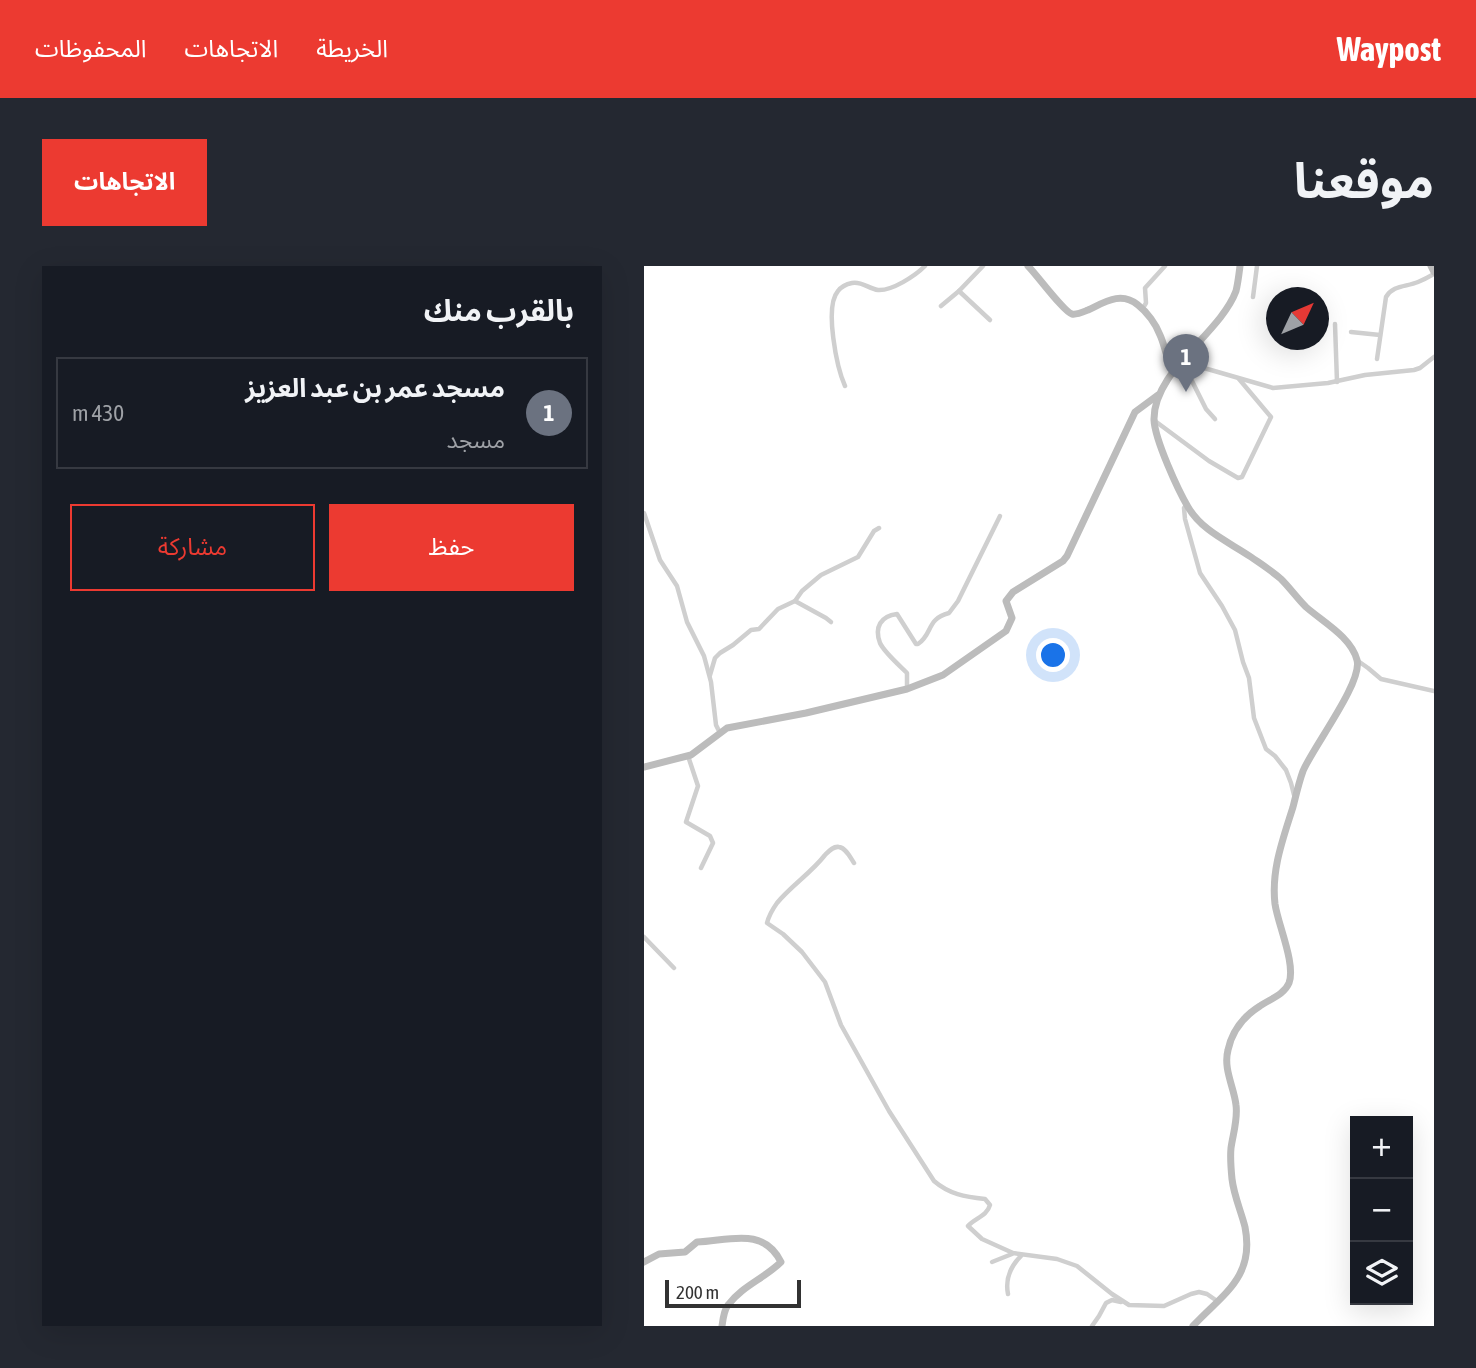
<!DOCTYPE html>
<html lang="ar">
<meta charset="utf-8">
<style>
:root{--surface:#171b24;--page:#242831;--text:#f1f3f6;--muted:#9ea1a6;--line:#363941;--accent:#ec3a31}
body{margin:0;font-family:"Asap Condensed","Noto Sans Arabic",sans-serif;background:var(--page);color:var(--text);direction:rtl}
.controls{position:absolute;right:21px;bottom:21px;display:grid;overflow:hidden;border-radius:0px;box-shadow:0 7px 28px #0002}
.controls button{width:63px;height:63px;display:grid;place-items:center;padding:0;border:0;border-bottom:2px solid var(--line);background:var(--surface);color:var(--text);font:35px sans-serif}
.compass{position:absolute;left:622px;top:21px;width:63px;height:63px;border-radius:50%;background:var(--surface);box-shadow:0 7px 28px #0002;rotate:46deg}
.scale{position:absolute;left:21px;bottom:18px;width:136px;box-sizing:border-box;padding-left:7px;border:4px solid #323232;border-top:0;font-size:19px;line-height:24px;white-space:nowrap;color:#323232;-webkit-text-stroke:5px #fff;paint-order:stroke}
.you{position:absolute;left:410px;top:390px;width:24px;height:24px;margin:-18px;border:5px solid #fff;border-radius:50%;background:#1a73e8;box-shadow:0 0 0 10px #1a73e833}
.badge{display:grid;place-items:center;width:46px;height:46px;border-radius:50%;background:var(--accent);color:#fff;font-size:23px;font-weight:700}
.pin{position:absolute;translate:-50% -58px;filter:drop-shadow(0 2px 4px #0008)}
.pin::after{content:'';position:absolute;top:37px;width:24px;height:21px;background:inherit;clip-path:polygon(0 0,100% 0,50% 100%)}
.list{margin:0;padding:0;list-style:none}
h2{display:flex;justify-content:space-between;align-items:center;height:91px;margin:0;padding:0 28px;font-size:30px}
h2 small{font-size:23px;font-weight:400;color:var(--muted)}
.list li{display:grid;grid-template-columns:46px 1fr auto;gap:21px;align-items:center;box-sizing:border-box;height:112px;margin:0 14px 14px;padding:0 14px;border:2px solid var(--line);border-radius:0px}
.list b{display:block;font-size:26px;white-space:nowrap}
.list p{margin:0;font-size:23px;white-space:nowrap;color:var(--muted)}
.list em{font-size:23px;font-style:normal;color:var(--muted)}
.actions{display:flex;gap:14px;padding:21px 28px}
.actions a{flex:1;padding:16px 0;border:2px solid var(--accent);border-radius:0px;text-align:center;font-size:24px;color:var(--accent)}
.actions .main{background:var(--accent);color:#fff}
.icon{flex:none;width:38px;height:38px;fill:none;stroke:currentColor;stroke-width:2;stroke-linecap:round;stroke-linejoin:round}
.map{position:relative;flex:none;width:790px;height:1060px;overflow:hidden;direction:ltr;border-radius:0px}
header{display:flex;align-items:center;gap:42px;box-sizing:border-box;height:98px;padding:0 35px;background:var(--accent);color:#fff}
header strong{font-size:33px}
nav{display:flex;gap:38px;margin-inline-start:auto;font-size:24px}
.intro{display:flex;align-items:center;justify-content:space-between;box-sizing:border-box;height:168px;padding:0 42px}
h1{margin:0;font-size:49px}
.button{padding:18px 32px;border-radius:0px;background:var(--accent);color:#fff;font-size:24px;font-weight:700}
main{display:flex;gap:42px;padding:0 42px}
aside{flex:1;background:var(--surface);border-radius:0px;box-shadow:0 7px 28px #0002}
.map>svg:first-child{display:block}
</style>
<header>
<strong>Waypost</strong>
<nav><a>الخريطة</a><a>الاتجاهات</a><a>المحفوظات</a></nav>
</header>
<div class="intro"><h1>موقعنا</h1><a class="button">الاتجاهات</a></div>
<main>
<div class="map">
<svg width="790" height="1060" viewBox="0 0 790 1060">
<rect width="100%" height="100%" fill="#fff"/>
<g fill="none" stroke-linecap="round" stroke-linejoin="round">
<g stroke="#cfcfcf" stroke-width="4.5">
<path d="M315,25L346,54"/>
<path d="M609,31L613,0"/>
<path d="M297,40L315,25L339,0"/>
<path d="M499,42L502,37L501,22L521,0"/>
<path d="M691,58L693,116"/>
<path d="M707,66L736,69"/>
<path d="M558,75L556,93L560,102L629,122L684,117L721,109L770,104L776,102L790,91"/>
<path d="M553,81L545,109L562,143L571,153"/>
<path d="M733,93L742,31C749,19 762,21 774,16C779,14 785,11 790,8"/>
<path d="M201,120C193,102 180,41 194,25C197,21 203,18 208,17C218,15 225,23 234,24C248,25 271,10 281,0"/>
<path d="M511,155L565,195L594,212L598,211L627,151L595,113"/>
<path d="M542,239L540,242L541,253L556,307L578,340L591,364L599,396L605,412L610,452L622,483L631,490L642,504L647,517L650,529"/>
<path d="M0,247L16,294L33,320L43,356L60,390L67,416L72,459L76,467"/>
<path d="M151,335L182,352L187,356"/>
<path d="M714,395L724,402L737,413L790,425"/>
<path d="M66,409L71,392L76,387L89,379L107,364L115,363L134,343L151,335L158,325L177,309L214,291L230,265L235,262"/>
<path d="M263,423V407C256,400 240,386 236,377C230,361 237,350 253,348L272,378H274C289,368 282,353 305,347L314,335L356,250"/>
<path d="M44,490L54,520L42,556L66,570L69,577L57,602"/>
<path d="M210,597C206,591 202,582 195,581C189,580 185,585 181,589C167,607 147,620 133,637C128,644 125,649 123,657L139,668L158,686L181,716L197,759L245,845L290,915C305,928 321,931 341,933L346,939C343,950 331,952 324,960L338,973L369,987L413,993L433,1000L468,1028L485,1039L520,1040L547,1028L555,1026L563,1028L573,1035"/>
<path d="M0,671L30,702"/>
<path d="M348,996L368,988"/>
<path d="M364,1028C361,1013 366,1001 377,990"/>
<path d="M448,1060L455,1050L462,1037L468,1034L477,1036"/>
</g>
<g stroke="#bcbcbc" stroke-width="7">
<path d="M384,0C393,9 420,46 428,48C433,49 439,46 444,44C461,36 477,25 494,39C503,46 512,58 516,69C522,82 521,93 531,103"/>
<path d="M787,0L790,6"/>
<path d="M0,501L47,489L83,462L162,447L263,423L299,409L362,365L368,352L362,335L369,326L419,295L423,290L491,146L514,129"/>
<path d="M0,996L15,988L41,986L53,976C84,975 119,960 137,996C121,1012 98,1020 84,1039C80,1044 79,1053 78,1060"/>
<path d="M549,1060C579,1028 611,1011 601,961C597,945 590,930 588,913C587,903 586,892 587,882C589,868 594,853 592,839C590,821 579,803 584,784C588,765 600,750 616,740C626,733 640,729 645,717C652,698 634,659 631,638C627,604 639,573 649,541C652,529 655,516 659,505C669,481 719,416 713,394C707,371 679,356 662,341C653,332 646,322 637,313C628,305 617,298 607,291C585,276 558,265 544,241C534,224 511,174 510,154C509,105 576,68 592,25C594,17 595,8 596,0"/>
</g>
</g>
</svg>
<div class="controls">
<button>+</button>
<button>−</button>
<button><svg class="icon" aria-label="layers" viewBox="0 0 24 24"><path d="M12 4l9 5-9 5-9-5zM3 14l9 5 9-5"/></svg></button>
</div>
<svg class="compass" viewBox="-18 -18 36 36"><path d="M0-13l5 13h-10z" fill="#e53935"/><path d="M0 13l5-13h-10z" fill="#9ea1a6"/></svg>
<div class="scale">200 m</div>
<div class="you"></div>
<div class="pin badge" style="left:542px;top:126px;background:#6b7280">1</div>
</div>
<aside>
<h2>بالقرب منك<small></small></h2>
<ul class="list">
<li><span class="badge" style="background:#6b7280">1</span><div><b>مسجد عمر بن عبد العزيز</b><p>مسجد</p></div><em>430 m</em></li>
</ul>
<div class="actions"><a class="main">حفظ</a><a>مشاركة</a></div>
</aside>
</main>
